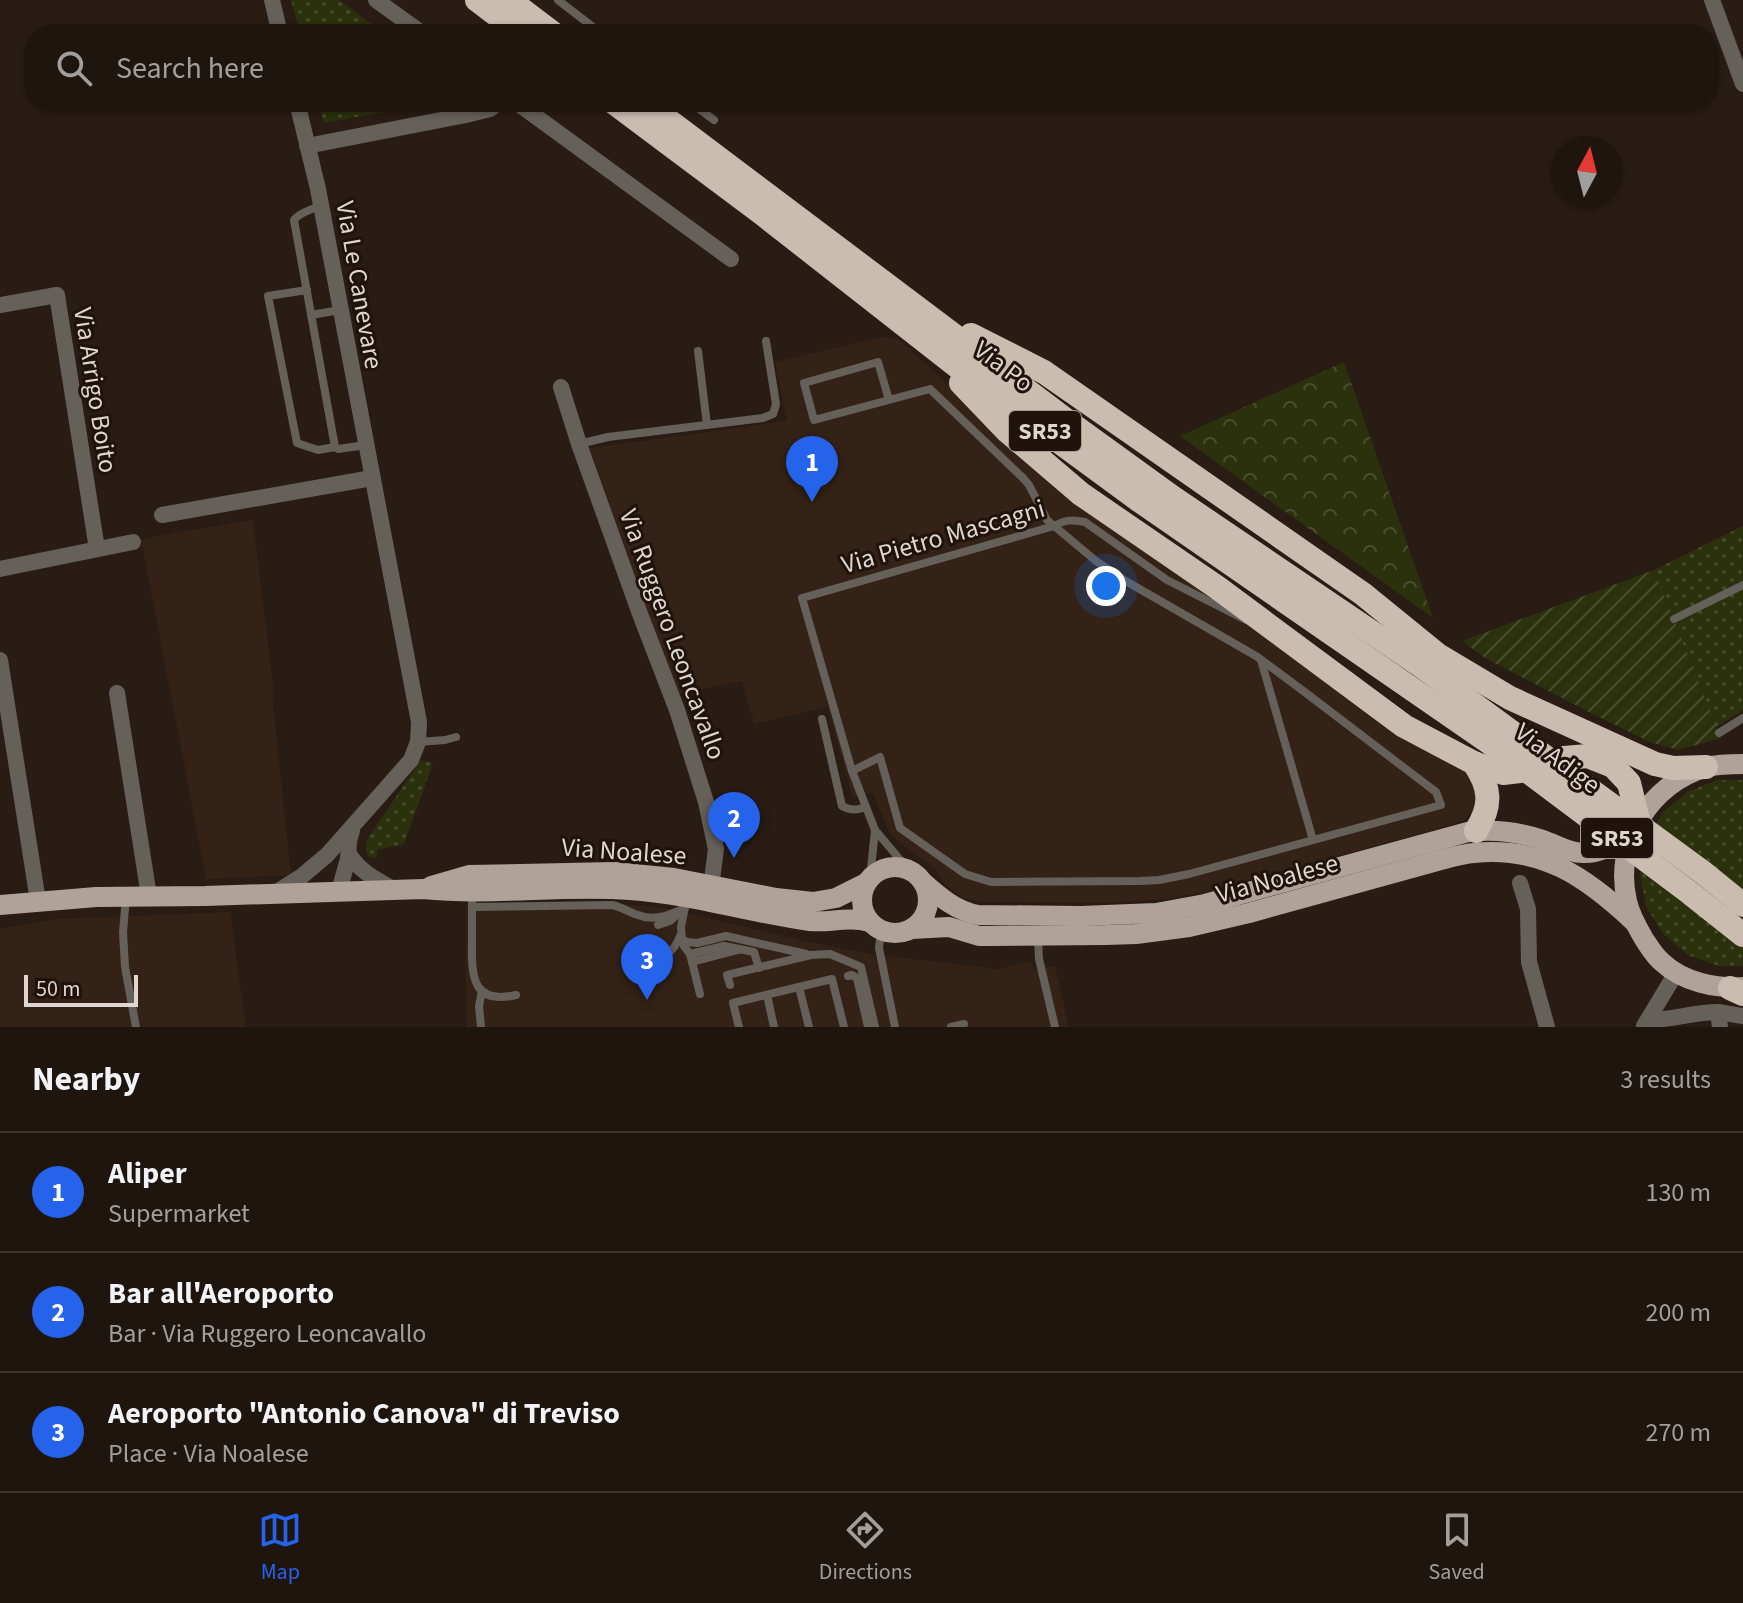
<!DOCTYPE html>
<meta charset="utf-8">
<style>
:root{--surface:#1f150f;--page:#271e18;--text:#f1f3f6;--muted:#a19f9e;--line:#3c342f;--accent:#2563eb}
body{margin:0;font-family:"Source Sans 3",sans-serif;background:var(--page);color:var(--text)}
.compass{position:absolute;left:1551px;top:136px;width:72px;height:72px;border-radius:50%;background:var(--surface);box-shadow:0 2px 6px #0004;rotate:7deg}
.scale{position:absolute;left:24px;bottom:20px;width:114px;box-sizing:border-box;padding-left:8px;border:4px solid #dfd6d1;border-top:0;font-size:22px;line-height:28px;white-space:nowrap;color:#dfd6d1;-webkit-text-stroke:6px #1f130b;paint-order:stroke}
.you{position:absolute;left:1106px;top:586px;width:28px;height:28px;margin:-20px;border:6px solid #fff;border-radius:50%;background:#1a73e8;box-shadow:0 0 0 12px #1a73e833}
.badge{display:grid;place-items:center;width:52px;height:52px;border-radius:50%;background:var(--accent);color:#fff;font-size:26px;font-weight:700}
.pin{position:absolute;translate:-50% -66px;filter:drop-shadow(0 2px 4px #0008)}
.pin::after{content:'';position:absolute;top:42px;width:28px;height:24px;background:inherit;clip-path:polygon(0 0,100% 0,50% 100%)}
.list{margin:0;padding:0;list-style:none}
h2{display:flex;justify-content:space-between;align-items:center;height:104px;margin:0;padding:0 32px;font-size:34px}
h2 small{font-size:26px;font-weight:400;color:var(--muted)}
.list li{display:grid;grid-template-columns:52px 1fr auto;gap:24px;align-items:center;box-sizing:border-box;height:120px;padding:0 32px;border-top:2px solid var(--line)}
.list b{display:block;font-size:30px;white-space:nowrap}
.list p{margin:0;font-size:26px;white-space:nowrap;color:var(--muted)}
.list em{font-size:26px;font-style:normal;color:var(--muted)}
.icon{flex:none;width:44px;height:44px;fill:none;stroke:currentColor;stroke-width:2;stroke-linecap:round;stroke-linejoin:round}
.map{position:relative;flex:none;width:1743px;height:1027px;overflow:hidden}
.search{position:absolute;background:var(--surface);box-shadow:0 2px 6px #0004;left:24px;right:24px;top:24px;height:88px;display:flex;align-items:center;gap:20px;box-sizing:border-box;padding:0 28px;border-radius:32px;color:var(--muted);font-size:30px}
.sheet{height:464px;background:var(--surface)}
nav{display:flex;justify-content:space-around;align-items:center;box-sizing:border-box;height:112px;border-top:2px solid var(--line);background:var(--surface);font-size:22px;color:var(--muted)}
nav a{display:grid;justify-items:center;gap:4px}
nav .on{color:var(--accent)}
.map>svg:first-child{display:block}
</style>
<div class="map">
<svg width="1743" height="1027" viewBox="0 0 1743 1027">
<defs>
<pattern id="grass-dots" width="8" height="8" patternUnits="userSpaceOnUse" patternTransform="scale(2)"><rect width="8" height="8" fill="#2b310d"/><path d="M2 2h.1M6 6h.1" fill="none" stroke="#494e2f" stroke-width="1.8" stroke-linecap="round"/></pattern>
<pattern id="forest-crowns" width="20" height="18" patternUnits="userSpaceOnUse" patternTransform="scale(2)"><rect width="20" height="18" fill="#2b310d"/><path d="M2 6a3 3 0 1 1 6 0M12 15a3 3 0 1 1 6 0" fill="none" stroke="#494e2f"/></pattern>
<pattern id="garden-furrows" width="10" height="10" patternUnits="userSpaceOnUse" patternTransform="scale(2)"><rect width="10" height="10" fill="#2b310d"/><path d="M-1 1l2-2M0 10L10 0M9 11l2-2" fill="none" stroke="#494e2f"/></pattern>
</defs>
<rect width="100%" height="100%" fill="#291c14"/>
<g fill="#342216">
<path d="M882,337L898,339L1061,485L1476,773L1475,810L1463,820L1424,833L1200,893L1168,899L1107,903L982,902L963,898L946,886L934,868L907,849L890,833L872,792L853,798L827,707L754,724L742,681L677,694L590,448L787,421L775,362Z"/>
<path d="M253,520L274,693L272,694L291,875L206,879L141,539Z"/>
<path d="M466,904H617L664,908L810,942L871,954L999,969L1030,961L1035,970L1055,966L1069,1027H466Z"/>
<path d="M230,912L246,1027H0V929L54,919Z"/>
</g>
<g fill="url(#grass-dots)">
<path d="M291,0H339L385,34H300Z"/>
<path d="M318,102H438L324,123Z"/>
<path d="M1743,526V710L1716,727L1654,570Z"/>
<path d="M421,760L433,763L404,844L377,850V858L369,857L366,851V841Z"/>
<path d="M1717,780H1743V966H1719L1688,955L1663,934L1646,906L1640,874L1646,841L1662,813L1687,792Z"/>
</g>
<path fill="url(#forest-crowns)" d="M1344,362L1433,618L1180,436Z"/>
<path fill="url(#garden-furrows)" d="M1654,570L1721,738L1678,750L1650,742L1591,713L1485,658L1462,641Z"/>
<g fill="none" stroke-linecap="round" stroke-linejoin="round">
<g stroke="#66605b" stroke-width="8">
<path d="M558,0L602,34"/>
<path d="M690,102L714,120"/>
<path d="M320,205C311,211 301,211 294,220L335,447L338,449L366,445"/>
<path d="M307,290L268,296L297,443L318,450L335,447"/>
<path d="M311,315L340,310"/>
<path d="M698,351L707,425"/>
<path d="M579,444L608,437L763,418L773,414L776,404L766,341"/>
<path d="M1674,619L1743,585"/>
<path d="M1261,660L1313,840"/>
<path d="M822,719L842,806C851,811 857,810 866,807"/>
<path d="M1719,733L1743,718"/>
<path d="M418,742L445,740L456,737"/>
<path d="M852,771L880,757L900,828L965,874L991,882L1140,881L1159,880L1189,874L1441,805L1436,792L1302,690L1256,656L1124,580L1096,561L1047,520L1029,485L1024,479L930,389L814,420L804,383L878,362L889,400"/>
<path d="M908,869L875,830L852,771L802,598L1054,526C1065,520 1072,519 1085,522L1167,580L1246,620"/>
<path d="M870,878L875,830"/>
<path d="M126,897L123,932L125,967L136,1027"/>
<path d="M472,903C472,918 472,933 472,947C471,981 476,1004 516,995"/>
<path d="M472,907L612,905C622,907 629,912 638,915C655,922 669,915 685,908"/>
<path d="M685,907L681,927L682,939L684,946L690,954L700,994"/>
<path d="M658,925L670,921L678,914"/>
<path d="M884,931L880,939L879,948L895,1027"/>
<path d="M1038,938L1039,959L1055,1027"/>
<path d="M682,939L687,942L697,943L726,936L806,954"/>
<path d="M690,954L724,946L754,952L759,968"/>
<path d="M692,962L738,950"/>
<path d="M647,963C663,958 674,953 680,936"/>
<path d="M848,976L852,975L857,978L868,1027"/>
<path d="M730,985L727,975L811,955L830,954L861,967L875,1027"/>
<path d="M799,987L809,1027"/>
<path d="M767,995L774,1027"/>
<path d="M481,1027L479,1006L482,991"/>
<path d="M739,1027L733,1003L832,979L844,1027"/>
<path d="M951,1027L964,1024"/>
</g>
<g stroke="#66605b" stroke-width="16">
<path d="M272,0L280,34"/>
<path d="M376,0L423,34"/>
<path d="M1712,0L1743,84"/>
<path d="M516,102L731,259"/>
<path d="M307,146L466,115L490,109L499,102"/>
<path d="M0,305L57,295L97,549"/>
<path d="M561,387L579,444L640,614L677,710L706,802L716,849L710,895"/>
<path d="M162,515L372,478"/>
<path d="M0,569L133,542"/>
<path d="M0,660L38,901"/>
<path d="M117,693L149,896"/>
<path d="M349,854C360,872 376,879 393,889"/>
<path d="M1520,883L1528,909L1529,962L1547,1027"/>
<path d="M339,891L348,859L349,841L352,831"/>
<path d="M275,893L302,876L327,855L411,760L418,742L419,722L318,189L297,102"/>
<path d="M1718,1012L1743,1016"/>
<path d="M1649,1020C1672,1020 1694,1012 1718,1012L1720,1027"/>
<path d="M1644,1026L1676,973"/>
</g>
<g stroke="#afa298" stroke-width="20">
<path d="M1743,764C1731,764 1719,764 1707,767C1650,783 1613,843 1627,901C1630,915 1637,927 1644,939C1650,948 1655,957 1663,963C1683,982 1717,989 1743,987"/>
<circle cx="895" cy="900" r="33"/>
<path d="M924,883C940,897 956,911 978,915L1081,916L1156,913L1205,904L1468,832C1493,829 1519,832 1543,840C1557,845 1571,854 1585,853C1602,853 1618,842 1632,834"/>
<path d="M431,886L469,875L614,872L674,878L776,898L813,902L836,898L866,883"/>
<path d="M0,905L96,897L205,896L423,889C492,896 561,885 630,890C691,894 750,913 810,921C832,923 846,916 870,922"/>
<path d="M911,929L949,927L979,936H990L1106,935L1136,934L1189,927L1249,913L1437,861C1449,858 1461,854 1474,853C1542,846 1586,877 1633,921"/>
</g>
<g stroke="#cbbcb0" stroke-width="24">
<path d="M477,0L522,34"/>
<path d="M509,0L554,34"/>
<path d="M613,102L764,215L962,370L1140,501L1490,743L1690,893L1743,935"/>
<path d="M644,102L1070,423L1172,497L1420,665L1705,874L1743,905"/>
<path d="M971,335L1044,372L1363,594L1438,655L1510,698L1655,764L1673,768L1706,767"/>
<path d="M961,383L1006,430L1081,494L1218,588L1404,726L1474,763L1503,773L1520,771L1564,758L1588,756L1613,766L1629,783L1638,820"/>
<path d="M1474,763C1491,788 1492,806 1476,831"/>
<path d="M1730,988L1743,994"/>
</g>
</g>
<g text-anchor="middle" stroke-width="6" stroke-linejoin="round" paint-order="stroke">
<g fill="#1f130b" stroke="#a59c96" stroke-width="2">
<rect x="1009" y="411" width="72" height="40" rx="6"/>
<rect x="1581" y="818" width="72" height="40" rx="6"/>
</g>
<g font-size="24" font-weight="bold" fill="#dfd6d1">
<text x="1045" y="439">SR53</text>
<text x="1617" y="846">SR53</text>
</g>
<g font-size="26" fill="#dfd6d1" stroke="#1f130b">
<text transform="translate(360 285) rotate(80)" y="9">Via Le Canevare</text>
<text transform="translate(1004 366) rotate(37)" y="9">Via Po</text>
<text transform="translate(96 390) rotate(81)" y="9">Via Arrigo Boito</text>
<text transform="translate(943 536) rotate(-16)" y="9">Via Pietro Mascagni</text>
<text transform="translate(673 634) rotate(70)" y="9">Via Ruggero Leoncavallo</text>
<text transform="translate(1558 758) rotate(37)" y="9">Via Adige</text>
<text transform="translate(624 851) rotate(4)" y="9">Via Noalese</text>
<text transform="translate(1277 878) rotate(-15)" y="9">Via Noalese</text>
</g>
</g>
</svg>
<svg class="compass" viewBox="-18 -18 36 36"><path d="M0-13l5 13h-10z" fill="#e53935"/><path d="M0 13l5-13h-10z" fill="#a19f9e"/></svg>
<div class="scale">50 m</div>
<div class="you"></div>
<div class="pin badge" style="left:812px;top:502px">1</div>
<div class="pin badge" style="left:734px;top:858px">2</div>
<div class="pin badge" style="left:647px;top:1000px">3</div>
<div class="search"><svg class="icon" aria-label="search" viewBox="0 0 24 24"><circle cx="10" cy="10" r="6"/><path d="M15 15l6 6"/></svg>Search here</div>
</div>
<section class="sheet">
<h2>Nearby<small>3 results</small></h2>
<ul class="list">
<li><span class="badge">1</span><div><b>Aliper</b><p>Supermarket</p></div><em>130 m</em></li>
<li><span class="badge">2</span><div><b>Bar all'Aeroporto</b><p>Bar · Via Ruggero Leoncavallo</p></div><em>200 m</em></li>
<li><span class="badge">3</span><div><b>Aeroporto &quot;Antonio Canova&quot; di Treviso</b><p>Place · Via Noalese</p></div><em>270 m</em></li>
</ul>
</section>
<nav>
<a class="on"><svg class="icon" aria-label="map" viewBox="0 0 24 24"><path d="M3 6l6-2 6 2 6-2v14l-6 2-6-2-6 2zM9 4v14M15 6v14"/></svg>Map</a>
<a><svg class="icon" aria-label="directions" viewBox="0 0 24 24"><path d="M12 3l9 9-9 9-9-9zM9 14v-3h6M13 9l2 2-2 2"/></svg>Directions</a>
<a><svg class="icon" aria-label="saved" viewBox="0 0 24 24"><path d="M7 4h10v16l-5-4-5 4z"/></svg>Saved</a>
</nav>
